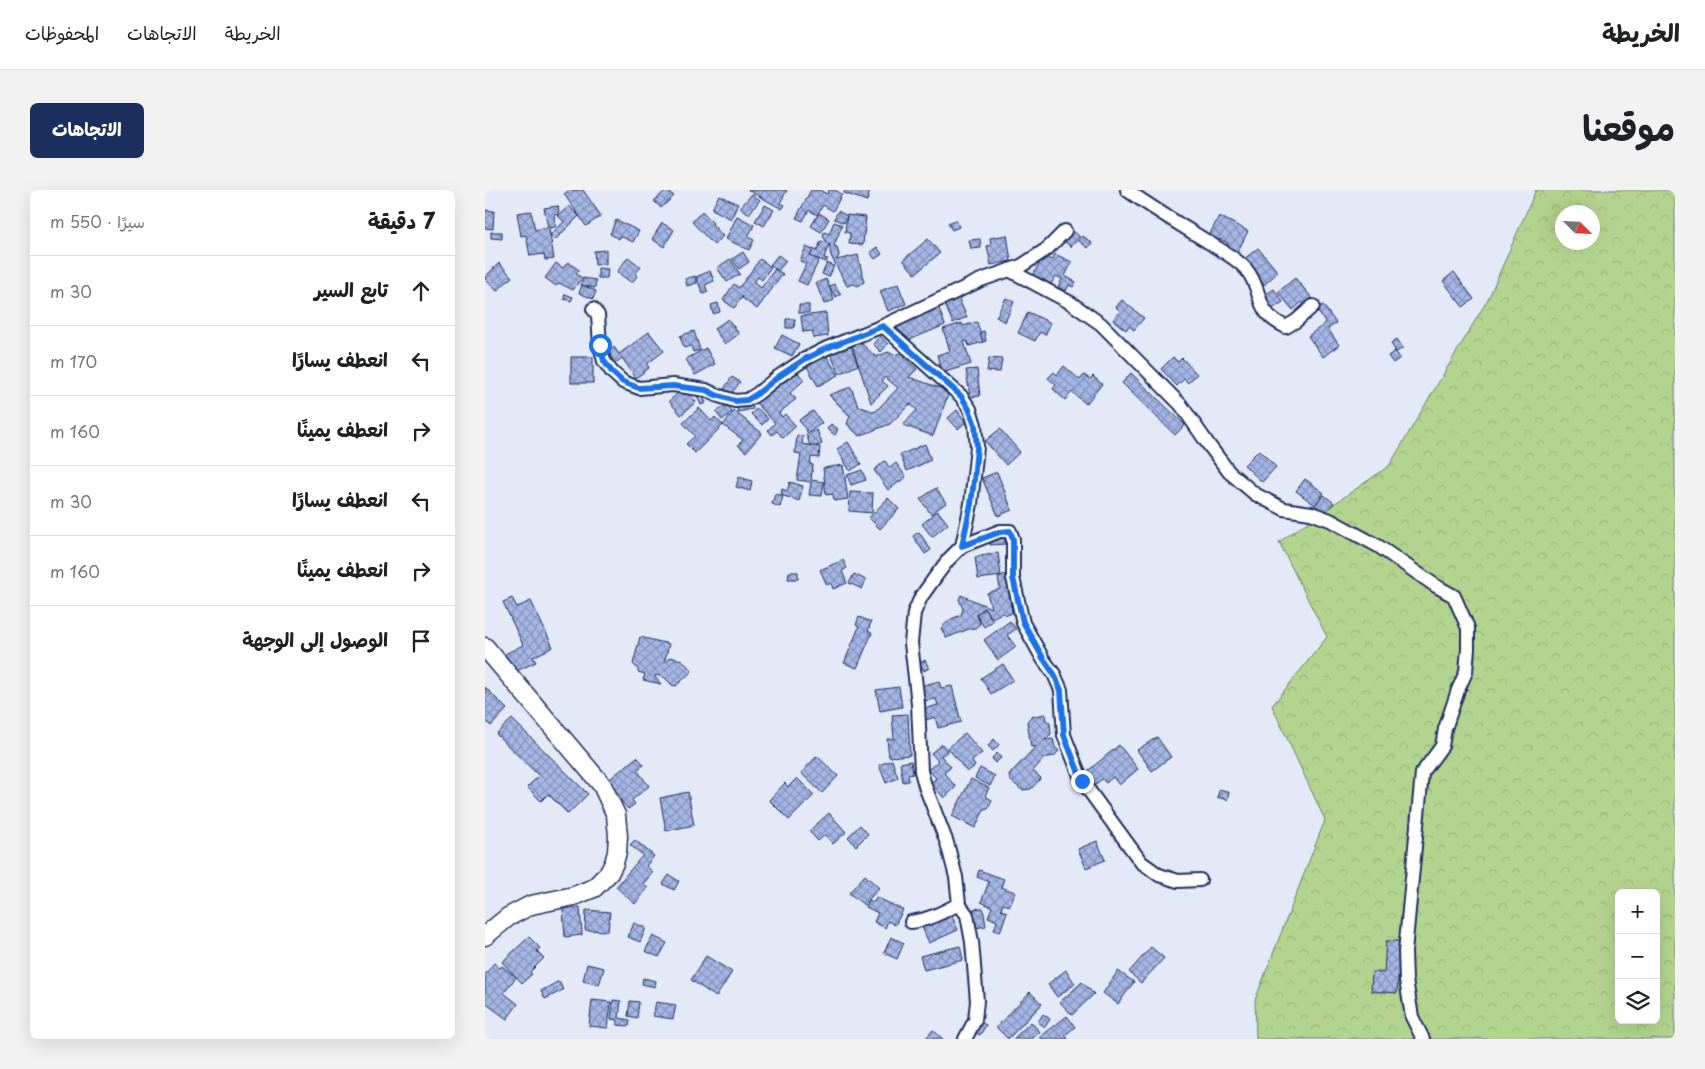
<!DOCTYPE html>
<html lang="ar">
<meta charset="utf-8">
<style>
:root{--surface:#fff;--page:#f2f2f2;--text:#202124;--muted:#757577;--line:#e0e0e0;--accent:#1b2f5e}
body{margin:0;font-family:"Playpen Sans","Playpen Sans Arabic",sans-serif;background:var(--page);color:var(--text);direction:rtl}
.controls{position:absolute;right:15px;bottom:15px;display:grid;overflow:hidden;border-radius:8px;box-shadow:0 5px 20px #0002}
.controls button{width:45px;height:45px;display:grid;place-items:center;padding:0;border:0;border-bottom:1px solid var(--line);background:var(--surface);color:var(--text);font:25px sans-serif}
.compass{position:absolute;left:1070px;top:15px;width:45px;height:45px;border-radius:50%;background:var(--surface);box-shadow:0 5px 20px #0002;rotate:114deg}
.stop{position:absolute;width:15px;height:15px;margin:-11px;border:4px solid #1a73e8;border-radius:50%;background:#fff}
.stop.end{background:#1a73e8;border-color:#fff;box-shadow:0 1px 5px #0008}
.list{margin:0;padding:0;list-style:none}
h2{display:flex;justify-content:space-between;align-items:center;height:65px;margin:0;padding:0 20px;font-size:21px}
h2 small{font-size:16px;font-weight:400;color:var(--muted)}
.list li{display:grid;grid-template-columns:32px 1fr auto;gap:15px;align-items:center;box-sizing:border-box;height:70px;padding:0 20px;border-top:1px solid var(--line)}
.list b{display:block;font-size:19px;white-space:nowrap}
.list em{font-size:16px;font-style:normal;color:var(--muted)}
.icon{flex:none;width:28px;height:28px;fill:none;stroke:currentColor;stroke-width:2;stroke-linecap:round;stroke-linejoin:round}
.map{position:relative;flex:none;width:1190px;height:849px;overflow:hidden;direction:ltr;border-radius:8px}
header{display:flex;align-items:center;gap:30px;box-sizing:border-box;height:70px;padding:0 25px;background:var(--surface);border-bottom:1px solid var(--line)}
header strong{font-size:24px}
nav{display:flex;gap:28px;margin-inline-start:auto;font-size:18px}
.intro{display:flex;align-items:center;justify-content:space-between;box-sizing:border-box;height:120px;padding:0 30px}
h1{margin:0;font-size:35px}
.button{padding:12px 22px;border-radius:8px;background:var(--accent);color:#fff;font-size:18px;font-weight:700}
main{display:flex;gap:30px;padding:0 30px}
aside{flex:1;background:var(--surface);border-radius:8px;box-shadow:0 5px 20px #0002}
.map>svg:first-child{display:block}
</style>
<header>
<strong>الخريطة</strong>
<nav><a>الخريطة</a><a>الاتجاهات</a><a>المحفوظات</a></nav>
</header>
<div class="intro"><h1>موقعنا</h1><a class="button">الاتجاهات</a></div>
<main>
<div class="map">
<svg width="1190" height="849" viewBox="0 0 1190 849">
<defs>
<pattern id="forest-crowns" width="20" height="18" patternUnits="userSpaceOnUse" patternTransform="scale(1.25)"><rect width="20" height="18" fill="#b3d48e"/><path d="M2 6a3 3 0 1 1 6 0M12 15a3 3 0 1 1 6 0" fill="none" stroke="#99b67d"/></pattern>
<pattern id="building-cross-hatch" width="8" height="8" patternUnits="userSpaceOnUse" patternTransform="scale(1.25)"><rect width="8" height="8" fill="#a5b5e4"/><path d="M0 0l8 8M0 8l8-8" fill="none" stroke="#8694bc"/></pattern>
</defs>
<rect width="100%" height="100%" fill="#e4e9f7"/>
<filter id="ink" filterUnits="userSpaceOnUse"><feTurbulence type="fractalNoise" baseFrequency=".02" numOctaves="2"/><feDisplacementMap in="SourceGraphic" scale="10" xChannelSelector="R" yChannelSelector="G"/><feConvolveMatrix kernelMatrix="1 2 1 2 8 2 1 2 1" color-interpolation-filters="sRGB"/></filter>
<g filter="url(#ink)">
<path fill="url(#forest-crowns)" stroke="#678276" fill-rule="evenodd" d="M1051,0H1190V849H771L770,810L840,630L787,516L842,447L794,352L904,276L1003,109ZM1078,22H1108V52H1078ZM1134,703H1171V830H1134Z"/>
<g fill="url(#building-cross-hatch)" stroke="#1b2f5e">
<path d="M85,0H98L116,26L101,36L79,4Z"/>
<path d="M181,0L189,6L176,18L169,11Z"/>
<path d="M263,0H302L295,13L300,15L297,19Z"/>
<path d="M326,0H334L342,4L344,0H350L357,4L348,21L338,15L332,25L324,20L318,31L311,28Z"/>
<path d="M360,0H385L382,11L359,3Z"/>
<path d="M267,4L275,10L264,24L255,18Z"/>
<path d="M234,5L253,14L246,29L227,19Z"/>
<path d="M280,15L289,20L279,36L270,31Z"/>
<path d="M73,16L74,24L69,25L71,37L64,38L69,69L60,70L59,64L45,66L41,45L36,46L32,23L46,21L50,40L63,37L59,18Z"/>
<path d="M84,16L94,26L70,50L65,45L79,32L73,26Z"/>
<path d="M0,20L9,21L8,39L0,38Z"/>
<path d="M217,21L228,33L227,34L238,46L229,55L207,32Z"/>
<path d="M353,21L362,26L359,33L349,29Z"/>
<path d="M334,23L344,29L336,42L326,36Z"/>
<path d="M362,25L381,27L378,55L364,54L365,43L360,42Z"/>
<path d="M252,26L269,35L263,47L269,50L264,60L241,49Z"/>
<path d="M734,26L763,41L751,65L740,60L743,53L734,49L731,55L722,50Z"/>
<path d="M131,30L154,41L148,52L135,46L134,49L125,44Z"/>
<path d="M471,30L474,37L467,40L463,33Z"/>
<path d="M349,32L357,35L349,56L352,57L354,65L352,70L373,65L379,92L373,96L369,94L362,96L346,66L344,54L339,68L343,69L341,72L325,66L328,59L332,61L336,51L342,53L338,46L339,42L344,44Z"/>
<path d="M177,33L189,40L179,57L167,49Z"/>
<path d="M586,39L595,47L586,57L577,49Z"/>
<path d="M6,42H17V49L6,48Z"/>
<path d="M522,45L526,71L506,75L502,56L506,55L505,48Z"/>
<path d="M598,46L607,53L603,58L594,51Z"/>
<path d="M443,49L455,63L430,84L418,70Z"/>
<path d="M495,49L496,58L486,59L484,50Z"/>
<path d="M321,57L328,60L325,66L334,70L322,95L313,91L321,74L315,71Z"/>
<path d="M392,57L397,64L390,69L385,62Z"/>
<path d="M773,58L793,82L779,95L758,70Z"/>
<path d="M121,60V74L110,75L109,61Z"/>
<path d="M258,62L264,72L254,79L247,69Z"/>
<path d="M570,64L587,72L580,86L591,92L588,97L584,95L581,101L573,97L577,89L571,86L566,94L548,85L558,66L567,70Z"/>
<path d="M293,65L301,71L293,81L285,75Z"/>
<path d="M143,67L156,77L150,84L152,86L147,93L132,82Z"/>
<path d="M245,69L255,84L242,92L232,78Z"/>
<path d="M275,69L286,77L277,90L273,87L269,92L276,98L290,79L298,84L272,119L257,108L258,106L249,118L238,110L249,94L254,98Z"/>
<path d="M83,72L94,80L91,84L97,88L88,100L74,93L71,96L60,88L71,73L78,78Z"/>
<path d="M14,73L27,87L12,101L0,89V87Z"/>
<path d="M342,73L349,76L344,87L337,84Z"/>
<path d="M113,78L123,79L122,88H113Z"/>
<path d="M225,81L229,91L220,95L223,102L218,104L211,87Z"/>
<path d="M969,82L989,109L978,117L958,91Z"/>
<path d="M210,86L212,93L202,96L200,89Z"/>
<path d="M98,88L111,90L110,98L96,95Z"/>
<path d="M810,88L828,109L820,116L817,112L808,120L793,102Z"/>
<path d="M341,89L349,110L339,114L331,93Z"/>
<path d="M349,94L356,104L351,107L344,97Z"/>
<path d="M413,94L421,114L403,121L395,101Z"/>
<path d="M97,95L111,101L108,109L94,103Z"/>
<path d="M789,99L798,112L785,120L777,107Z"/>
<path d="M80,104L88,107L86,111L79,109Z"/>
<path d="M472,105L482,127L468,133L458,111Z"/>
<path d="M521,108L529,112L520,132L511,127Z"/>
<path d="M637,110L659,128L649,140L644,136L641,140L628,130L635,121L631,117Z"/>
<path d="M233,113L235,122L228,124L226,115Z"/>
<rect x="314" y="115" width="10" height="8"/>
<path d="M838,115L851,133L843,139L854,155L838,167L823,146L841,133L831,119Z"/>
<path d="M453,116L460,135L417,153L410,134Z"/>
<path d="M543,122L566,133L560,145L555,142L550,151L533,143Z"/>
<path d="M341,123L343,146L328,148V141L318,142L316,126Z"/>
<path d="M243,129L254,144L240,154L229,139Z"/>
<path d="M301,129H310L309,138H301Z"/>
<path d="M492,132L498,152L484,156L482,151L479,152L486,174L457,183L452,165L465,161L458,139L477,133L478,136Z"/>
<path d="M209,141L215,160L208,162L206,156L199,158L195,146Z"/>
<path d="M499,141L501,151L498,152L495,142Z"/>
<path d="M164,142L179,161L162,174L164,178L151,188L137,168L128,175L121,164L129,157L134,164Z"/>
<path d="M297,145L314,154L307,166L290,158Z"/>
<path d="M395,146L403,154L396,162L388,154Z"/>
<path d="M912,149L918,158L911,162L906,153Z"/>
<path d="M373,150L391,167L403,162L409,165L415,163L432,179L424,187L458,199L463,205L448,246L418,235L432,220L425,214L405,234L374,246L362,234L365,226L344,205L366,197L373,216L390,222L413,198L400,187L397,191L403,196L386,213L366,152Z"/>
<path d="M365,154L373,175L354,184L345,163Z"/>
<path d="M221,158L230,174L210,185L201,169Z"/>
<path d="M910,161L915,168L908,173L903,166Z"/>
<path d="M340,163L353,185L333,196L321,175Z"/>
<rect x="86" y="167" width="22" height="26"/>
<path d="M688,167L693,172L697,168L712,184L703,193L699,189L692,196L676,179Z"/>
<path d="M504,168L517,169L515,182L502,181Z"/>
<path d="M579,176L595,190L599,185L605,189L608,186L617,194L601,214L587,202L580,210L568,199L571,195L563,188L569,182L572,185Z"/>
<path d="M309,178L319,190L305,203L311,209L294,223L297,227L300,224L311,236L298,248L292,241L287,245L283,240L290,233L271,213Z"/>
<path d="M492,179L495,206L485,207L481,180Z"/>
<path d="M646,183L700,235L690,245L637,193Z"/>
<path d="M247,187L255,192L246,204L239,199Z"/>
<path d="M199,198L211,212L196,225L184,211Z"/>
<path d="M217,204L221,213L216,215L212,206Z"/>
<path d="M266,211L268,219L253,222L251,214Z"/>
<path d="M241,215L247,222L237,230L231,222Z"/>
<path d="M214,218L226,231L230,227L238,235L210,263L201,254L210,246L198,233Z"/>
<path d="M272,218L283,229L277,235L266,224Z"/>
<path d="M472,220L481,232L473,239L463,228Z"/>
<path d="M249,221L277,243L261,262L253,255L258,250L238,235Z"/>
<path d="M328,221L337,233L323,243L314,230Z"/>
<path d="M346,234L353,239L350,245L342,239Z"/>
<path d="M515,239L535,262L521,275L500,251Z"/>
<path d="M332,240L337,254L326,258L321,244Z"/>
<path d="M312,245L318,246L317,254L335,257L334,268L326,267L325,274L328,275L326,290L339,292L337,306L324,305L326,292L312,290L316,264L310,263Z"/>
<path d="M363,252L376,274L365,281L352,259Z"/>
<path d="M440,254L446,270L422,281L415,265Z"/>
<path d="M774,260L791,277L777,292L759,275Z"/>
<path d="M400,271L405,278L411,273L421,287L403,300L389,280Z"/>
<path d="M358,275L363,309L349,311L348,304L341,305L338,278Z"/>
<path d="M377,280L381,290L366,295L362,285Z"/>
<path d="M512,282L527,320L513,326L497,288Z"/>
<path d="M254,287L267,291L265,301L251,297Z"/>
<path d="M820,289L839,303L830,315L811,301Z"/>
<path d="M305,292L318,296L314,311L296,305L297,299L302,301Z"/>
<path d="M451,298L461,313L446,324L435,309Z"/>
<path d="M365,302L388,303L387,323L364,321Z"/>
<path d="M290,304L298,306L295,317L287,314Z"/>
<path d="M839,305L849,313L840,323L830,315Z"/>
<path d="M403,308L414,319L395,339L384,328Z"/>
<path d="M453,321L463,334L447,347L437,334Z"/>
<path d="M434,342L446,360L440,364L428,346Z"/>
<path d="M520,346V354L505,355V347Z"/>
<path d="M513,363L516,386L493,389L490,367Z"/>
<path d="M358,370L362,378L357,381L362,393L348,399L346,393L342,395L335,380Z"/>
<path d="M304,382H313V389H303Z"/>
<path d="M369,384L381,390L377,399L364,393Z"/>
<path d="M521,384L527,423L522,425L517,423L507,428L499,418L492,424L495,434L490,438L484,439L461,448L456,438L466,429L476,425L478,419L474,409L476,405L506,418L502,403L515,399L513,387Z"/>
<path d="M27,408L32,417L46,411L68,457L48,467L51,472L29,482L20,464L38,455L18,412Z"/>
<path d="M500,419L508,431L499,437L491,424Z"/>
<path d="M374,427L386,432L383,441L387,443L372,478L359,473L374,437L371,435Z"/>
<path d="M525,431L531,439L522,445L531,457L513,470L499,450Z"/>
<path d="M155,447L184,454L179,474L185,467L197,470L207,481L191,496L187,495L179,487L170,485V487L176,494L158,490L160,484L153,482V479L148,474Z"/>
<path d="M440,470L444,478L439,481L435,473Z"/>
<path d="M518,474L528,490L506,504L496,488Z"/>
<path d="M454,491L456,498L467,496L476,532L453,538L450,527L441,530L438,519L453,515L451,509L440,511L436,496Z"/>
<path d="M0,497L22,519L6,536L0,530Z"/>
<path d="M414,497L417,517L395,521L391,500Z"/>
<path d="M423,524L425,565L404,567L402,549H409L407,525Z"/>
<path d="M560,524L561,530L565,533L566,544L560,550L568,549L570,557L574,561L569,566L559,568L548,581L556,588L546,599L537,600L525,590L524,585L551,556L546,557L542,531L546,527Z"/>
<path d="M27,529L103,604L83,624L63,604L56,611L42,597L54,586L11,544Z"/>
<path d="M480,543L497,563L487,571L490,576L482,582L463,558Z"/>
<path d="M672,547L686,567L667,581L652,560Z"/>
<path d="M509,549L514,555L508,561L503,556Z"/>
<path d="M457,554L463,561L456,566L466,577L459,583L471,597L459,608L446,593L451,588L443,580L453,571L446,563Z"/>
<path d="M634,555L653,579L634,595L628,587L621,593L617,589L607,597L598,585Z"/>
<path d="M512,563L516,568L510,573L507,568Z"/>
<path d="M332,566L353,586L337,603L316,583Z"/>
<path d="M152,567L159,575L152,580L164,596L147,610L150,614L143,619L121,592Z"/>
<path d="M407,570L413,588L401,593L394,575Z"/>
<path d="M426,571L428,584L423,585L424,591L418,592L415,573Z"/>
<path d="M495,578L510,586L505,596L490,588Z"/>
<path d="M312,588L329,605L304,630L284,610L300,593L303,597Z"/>
<path d="M486,589L504,598L500,606L507,610L503,619L500,618L490,638L467,626Z"/>
<path d="M735,599L744,602L742,610L732,607Z"/>
<path d="M203,602L209,635L181,641L175,608Z"/>
<path d="M344,623L361,642L348,654L340,645L333,651L324,641Z"/>
<path d="M375,635L383,644L371,656L363,647Z"/>
<path d="M150,650L169,666L161,676L168,682L158,694L163,698L150,714L131,697L158,665L145,655Z"/>
<path d="M612,651L620,670L601,678L593,659Z"/>
<path d="M494,680L519,689L516,697L530,702L525,716L518,714L516,720L522,722L515,742L509,740L512,731L503,727L507,717L496,712L504,692L492,687Z"/>
<path d="M184,685L194,691L189,700L178,694Z"/>
<path d="M380,685L394,698L379,715L364,703Z"/>
<path d="M391,707L418,720L410,735L403,731L400,738L389,732L393,723L381,717L384,710L389,712Z"/>
<path d="M95,717L97,745L80,747L78,719Z"/>
<path d="M498,718L501,736L491,738L488,719Z"/>
<path d="M101,720L125,722L123,741L100,740Z"/>
<path d="M466,724L473,740L444,753L437,737Z"/>
<path d="M149,733L161,738L155,752L143,747Z"/>
<path d="M168,746L182,753L174,767L160,761Z"/>
<path d="M44,747L55,758L52,761L59,768L45,782L47,784L37,793L17,772Z"/>
<path d="M406,747L419,753L412,769L399,763Z"/>
<path d="M901,751H916L912,803L886,801L887,782L899,783Z"/>
<path d="M475,756L478,770L439,780L435,766Z"/>
<path d="M666,757L679,768L656,793L644,782Z"/>
<path d="M221,766L247,782L231,807L206,790Z"/>
<path d="M9,773L15,778L17,776L31,787L19,803L33,814L22,829L0,813V785Z"/>
<path d="M102,774L119,778L114,795L98,791Z"/>
<path d="M581,780L590,794L572,807L563,794Z"/>
<path d="M633,781L649,792L633,814L618,803Z"/>
<path d="M158,788L171,791L170,797L157,794Z"/>
<path d="M74,791L78,800L60,809L56,801Z"/>
<path d="M597,792L609,804L587,825L575,812Z"/>
<path d="M545,802L557,814L523,849L511,837Z"/>
<path d="M107,810L126,812L123,838L104,836Z"/>
<path d="M128,810L136,811L134,828L145,830L144,836L132,835L133,830L126,829Z"/>
<path d="M145,811L154,812L152,828L143,826Z"/>
<path d="M171,812L191,815L188,829L168,826Z"/>
<path d="M558,824L565,829L560,837L553,832Z"/>
<path d="M582,826L590,837L580,845L583,849H557L555,847Z"/>
<path d="M493,831L501,835L495,845L487,841Z"/>
<path d="M546,832L555,842L547,849H528Z"/>
<path d="M448,840L458,849H440Z"/>
</g>
<g fill="none" stroke-linecap="round" stroke-linejoin="round">
<defs>
<g id="minor">
<path d="M642,0C667,18 694,34 720,50C733,59 750,67 761,79C780,102 767,121 801,137L811,131L828,116"/>
<path d="M524,80L586,113L616,134L696,215L723,254L744,282L770,304L799,319L826,323L845,330L893,356L951,396L969,406L983,438V459L981,482L973,500L960,539L957,556L937,583L920,762L921,790L927,827L938,849"/>
<path d="M108,119L113,125L115,155L119,171L127,182L138,192L154,198L188,195L221,200L231,205L250,211L262,210L272,204L293,187L320,169L342,158L398,136L476,206L485,219L490,235L492,257L486,314L477,356L463,370L451,386L436,407L429,423L426,453L433,514L436,581L440,596L462,653L471,687L474,714L482,725L487,752L492,811L490,830L480,849"/>
<path d="M398,136L496,90L536,76L562,59L580,41"/>
<path d="M477,356L515,341H525L528,349V388L538,433L558,469L569,484L576,500L579,545L597,591L656,672L674,685L693,691L715,690"/>
<path d="M426,732C444,730 458,722 474,714"/>
</g>
<path id="secondary" d="M0,457L117,595L131,625L133,646L132,662L129,673L124,683L109,698L89,706L46,715L23,727L0,746"/>
</defs>
<use href="#minor" stroke="#1b2f5e" stroke-width="16"/>
<use href="#secondary" stroke="#1b2f5e" stroke-width="21"/>
<use href="#minor" stroke="#fff" stroke-width="12"/>
<use href="#secondary" stroke="#fff" stroke-width="18"/>
</g>
</g>
<g fill="none" stroke-linecap="round" stroke-linejoin="round" filter="url(#ink)">
<path stroke="#1a73e8" stroke-width="6" d="M115,155L119,171L127,182L138,192L154,198L188,196L221,200L231,205L250,211L262,210L272,204L293,187L320,169L342,158L398,136L476,206L484,219L490,235L492,257L489,290L486,314L477,356L515,342L525,341L528,349V388L538,432L558,468L569,484L576,500L579,545L597,591"/>
</g>
</svg>
<div class="controls">
<button>+</button>
<button>−</button>
<button><svg class="icon" aria-label="layers" viewBox="0 0 24 24"><path d="M12 4l9 5-9 5-9-5zM3 14l9 5 9-5"/></svg></button>
</div>
<svg class="compass" viewBox="-18 -18 36 36"><path d="M0-13l5 13h-10z" fill="#e53935"/><path d="M0 13l5-13h-10z" fill="#757577"/></svg>
<div class="stop" style="left:115px;top:155px"></div>
<div class="stop end" style="left:597px;top:591px"></div>
</div>
<aside>
<h2>7 دقيقة<small>سيرًا · 550 m</small></h2>
<ul class="list">
<li><svg class="icon" aria-label="ahead" viewBox="0 0 24 24"><path d="M12 20V5M6 11l6-6 6 6"/></svg><div><b>تابع السير</b></div><em>30 m</em></li>
<li><svg class="icon" aria-label="left" viewBox="0 0 24 24"><path d="M17 20v-9H6M10 6l-5 5 5 5"/></svg><div><b>انعطف يسارًا</b></div><em>170 m</em></li>
<li><svg class="icon" aria-label="right" viewBox="0 0 24 24"><path d="M7 20v-9h11M14 6l5 5-5 5"/></svg><div><b>انعطف يمينًا</b></div><em>160 m</em></li>
<li><svg class="icon" aria-label="left" viewBox="0 0 24 24"><path d="M17 20v-9H6M10 6l-5 5 5 5"/></svg><div><b>انعطف يسارًا</b></div><em>30 m</em></li>
<li><svg class="icon" aria-label="right" viewBox="0 0 24 24"><path d="M7 20v-9h11M14 6l5 5-5 5"/></svg><div><b>انعطف يمينًا</b></div><em>160 m</em></li>
<li><svg class="icon" aria-label="arrive" viewBox="0 0 24 24"><path d="M6 21V4h12l-3 4 3 4H6"/></svg><div><b>الوصول إلى الوجهة</b></div></li>
</ul>
</aside>
</main>
